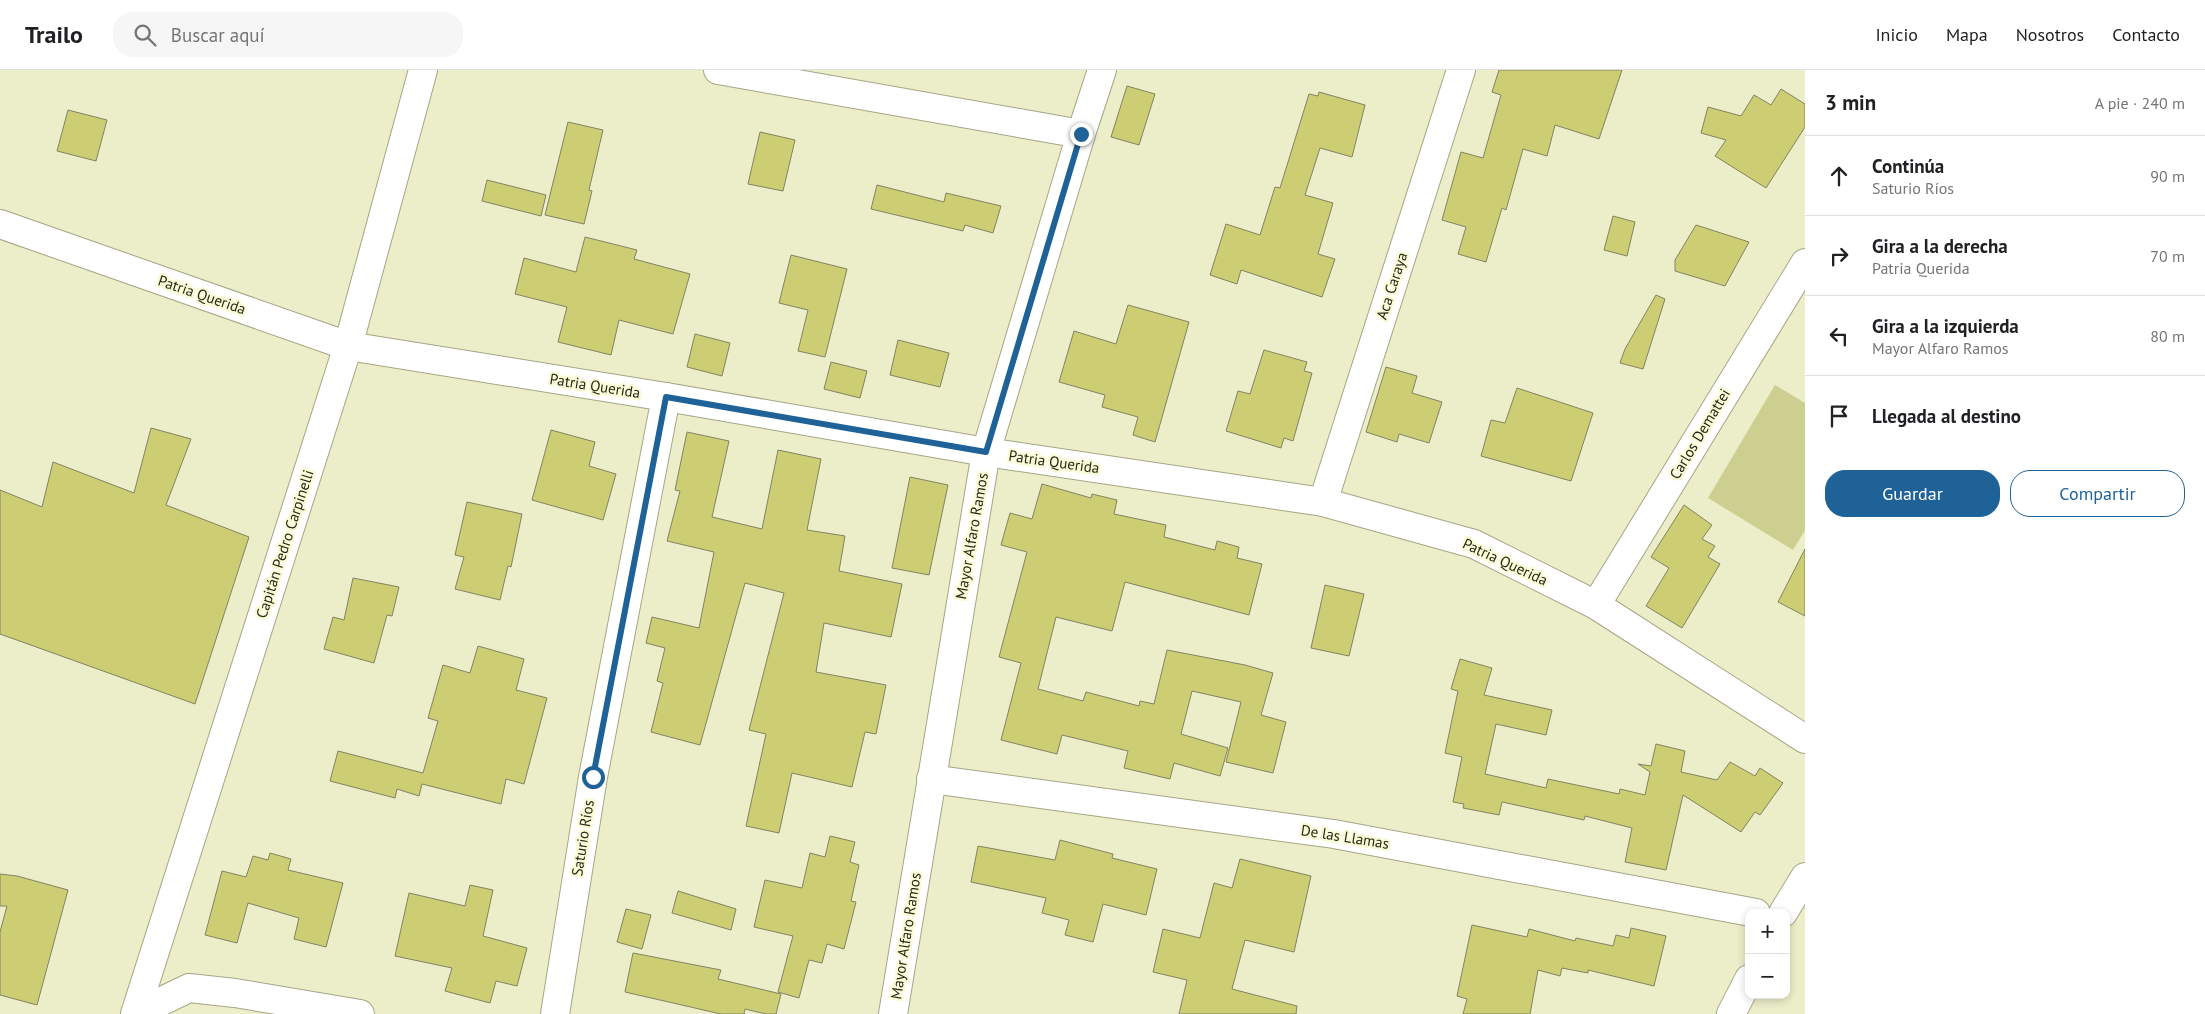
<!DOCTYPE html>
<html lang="es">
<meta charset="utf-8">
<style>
:root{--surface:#fff;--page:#f6f6f6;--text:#202124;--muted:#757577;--line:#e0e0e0;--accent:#1f6297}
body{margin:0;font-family:"PT Sans",sans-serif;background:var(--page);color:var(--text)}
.controls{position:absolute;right:15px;bottom:15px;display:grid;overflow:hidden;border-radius:10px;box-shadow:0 2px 8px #0003}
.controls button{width:45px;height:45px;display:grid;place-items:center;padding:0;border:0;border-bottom:1px solid var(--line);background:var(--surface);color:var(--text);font:25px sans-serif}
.stop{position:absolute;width:15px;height:15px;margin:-11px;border:4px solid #1f6297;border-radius:50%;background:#fff}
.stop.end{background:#1f6297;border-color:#fff;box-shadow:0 1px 5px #0008}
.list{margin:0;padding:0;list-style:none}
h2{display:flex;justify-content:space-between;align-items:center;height:65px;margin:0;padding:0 20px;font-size:21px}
h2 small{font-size:16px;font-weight:400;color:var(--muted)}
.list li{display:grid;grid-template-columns:32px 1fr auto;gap:15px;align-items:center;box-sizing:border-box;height:80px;padding:0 20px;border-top:1px solid var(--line)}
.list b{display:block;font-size:19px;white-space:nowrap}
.list p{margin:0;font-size:16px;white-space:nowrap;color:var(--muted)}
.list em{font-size:16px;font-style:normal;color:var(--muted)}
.actions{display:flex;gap:10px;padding:15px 20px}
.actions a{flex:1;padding:11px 0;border:1px solid var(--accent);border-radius:20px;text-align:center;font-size:18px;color:var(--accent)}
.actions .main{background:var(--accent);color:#fff}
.icon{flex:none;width:28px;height:28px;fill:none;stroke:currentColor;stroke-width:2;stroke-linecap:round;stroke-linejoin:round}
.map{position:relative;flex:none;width:1805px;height:944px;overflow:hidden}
header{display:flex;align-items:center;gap:30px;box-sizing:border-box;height:70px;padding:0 25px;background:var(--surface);border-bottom:1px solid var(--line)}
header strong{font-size:24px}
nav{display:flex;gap:28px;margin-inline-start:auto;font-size:18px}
.search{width:350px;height:45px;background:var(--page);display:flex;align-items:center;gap:12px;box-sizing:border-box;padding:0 18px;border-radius:20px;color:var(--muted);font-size:19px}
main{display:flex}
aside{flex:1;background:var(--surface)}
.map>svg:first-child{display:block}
</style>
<header>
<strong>Trailo</strong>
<div class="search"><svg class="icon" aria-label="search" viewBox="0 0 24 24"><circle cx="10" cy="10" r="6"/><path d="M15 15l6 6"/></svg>Buscar aquí</div>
<nav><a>Inicio</a><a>Mapa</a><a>Nosotros</a><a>Contacto</a></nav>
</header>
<main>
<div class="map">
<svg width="1805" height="944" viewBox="0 0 1805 944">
<rect width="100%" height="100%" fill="#ecedc9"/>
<path fill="#cdcf90" d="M1775,315L1805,333V460L1793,480L1708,428Z"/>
<g fill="#cdce74" stroke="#828362">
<path d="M1499,0H1622L1599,69L1555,55L1547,86L1523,79L1506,140L1502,138L1486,192L1458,184L1466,157L1442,150L1461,82L1483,88L1501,25L1492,22Z"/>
<path d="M1127,16L1155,24L1139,75L1111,67Z"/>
<path d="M1781,19L1805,34V57L1766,118L1715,86L1726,70L1701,63L1708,37L1741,46L1754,25L1771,35Z"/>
<path d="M1319,22L1365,35L1352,87L1320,78L1305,125L1333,133L1318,184L1335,189L1322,227L1241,200L1237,214L1210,205L1226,154L1260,165L1275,117L1280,118L1309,24L1318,26Z"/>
<path d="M68,40L107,50L96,91L57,81Z"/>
<path d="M568,52L603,60L589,120L592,121L584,154L545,145Z"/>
<path d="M760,62L795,70L783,121L748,114Z"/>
<path d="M487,110L546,125L541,146L482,131Z"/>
<path d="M877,115L944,132L946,123L1001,136L993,163L965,155L963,161L871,139Z"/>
<path d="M1613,146L1635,152L1627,186L1604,180Z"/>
<path d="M1696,155L1749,172L1725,216L1675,201V190Z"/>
<path d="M585,167L637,180L634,189L690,204L673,264L619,250L611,285L558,272L567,237L515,224L524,188L576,202Z"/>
<path d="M791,185L847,199L825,287L798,281L808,240L779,233Z"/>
<path d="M1656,225L1665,229L1643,299L1620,293L1625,279Z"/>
<path d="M1128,235L1189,252L1155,372L1133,365L1138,347L1102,337L1105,325L1059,312L1074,261L1116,274Z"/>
<path d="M695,264L730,273L722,306L687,297Z"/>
<path d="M898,270L949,283L940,317L890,305Z"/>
<path d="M1264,280L1307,292L1304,301L1312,303L1293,371L1284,368L1281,378L1226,361L1238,321L1250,324Z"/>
<path d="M831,292L867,301L860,328L824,319Z"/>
<path d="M1386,297L1417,306L1412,323L1442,332L1429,373L1399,364L1397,372L1366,362Z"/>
<path d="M1517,318L1593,343L1571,411L1481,386L1491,350L1505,353Z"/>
<path d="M151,358L191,369L166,435L249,467L195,634L0,564V420L42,437L53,392L134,423Z"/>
<path d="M551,360L595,372L589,396L616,404L603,450L532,430Z"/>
<path d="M687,362L729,371L712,447L762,459L778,380L821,389L807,460L845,466L839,501L902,514L891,567L824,553L816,602L886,615L876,664L865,662L852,717L792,703L779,763L746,756L766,664L749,660L784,523L745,513L700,675L651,662L663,613L657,611L665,578L646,573L652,547L699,558L714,482L667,471L680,421L675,420Z"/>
<path d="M910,407L948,415L929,505L892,498Z"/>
<path d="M1042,414L1091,428L1092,424L1117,430L1114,444L1166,455L1164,467L1215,480L1217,471L1239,477L1237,488L1262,494L1249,545L1125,512L1112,561L1056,547L1038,619L1083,631L1086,622L1139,636L1140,631L1154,634L1167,580L1245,595L1273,603L1261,645L1286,652L1273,703L1226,692L1241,632L1192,621L1181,664L1228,678L1220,706L1174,693L1170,709L1124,698L1128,681L1062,665L1057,684L1001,670L1021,593L999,587L1027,482L1001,475L1010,443L1032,449Z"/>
<path d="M467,432L522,444L511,497L508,496L500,530L455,519L464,487L455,485Z"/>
<path d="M1684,435L1712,455L1702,469L1715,476L1708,487L1720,494L1682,558L1646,536L1669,498L1651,487Z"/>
<path d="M1805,479V546L1778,532Z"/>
<path d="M353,508L399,517L392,546L387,545L374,593L324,579L333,547L344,550Z"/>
<path d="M1325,515L1364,524L1349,586L1311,578Z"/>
<path d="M478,576L524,589L516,620L547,628L524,714L506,709L501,734L422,714L419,726L397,719L395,728L330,711L338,681L423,703L438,651L428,648L443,595L470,603Z"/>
<path d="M1460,589L1492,598L1484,625L1552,640L1546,665L1496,654L1485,704L1546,718L1548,709L1619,724L1620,719L1645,725L1650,702L1638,694L1651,696L1656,674L1685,681L1681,702L1717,710L1730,692L1755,706L1760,698L1783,713L1760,745L1755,742L1741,762L1683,725L1666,800L1625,792L1632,758L1585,746L1584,750L1502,732L1499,745L1463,738L1464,734L1453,732L1462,687L1445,683L1458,621L1451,619Z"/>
<path d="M830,766L855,772L850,792L859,795L851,831L856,832L844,879L827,874L822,893L809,890L799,928L778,922L793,866L754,857L765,810L802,818L810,783L825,787Z"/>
<path d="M1060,770L1113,784L1112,788L1157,799L1146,845L1103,834L1093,872L1065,865L1069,850L1042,843L1046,828L971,812L978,776L1055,790Z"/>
<path d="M270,783L291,789L288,800L343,813L326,877L294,869L299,848L248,833L237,873L205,865L222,801L246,807L253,786L268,790Z"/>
<path d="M1240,789L1311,806L1294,882L1245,870L1232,919L1297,936L1296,944H1179L1187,910L1153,902L1163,859L1200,868L1214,813L1232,818Z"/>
<path d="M0,804L17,806L68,820L37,935L0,925V862L7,836H0Z"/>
<path d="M470,815L493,820L483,866L527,878L517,916L496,911L490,933L445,921L452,898L395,886L409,823L465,836Z"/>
<path d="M678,821L736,839L731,860L672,843Z"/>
<path d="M626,839L651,845L642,879L617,872Z"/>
<path d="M1472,855L1527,867L1529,859L1575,871L1576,868L1613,876L1616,865L1629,868L1631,858L1666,866L1654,916L1588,900V903L1562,898L1560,906L1538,900L1530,944H1463L1467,929L1457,926Z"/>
<path d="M633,883L721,900L718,909L781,924L776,944H766L745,939L744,944H721L625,922Z"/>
</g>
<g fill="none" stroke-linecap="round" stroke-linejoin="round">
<defs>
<g id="minor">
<path d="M718,0L1081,64"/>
<path d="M0,154L348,276L666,327L986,382L1323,432L1474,474L1596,535L1805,669"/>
<path d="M1323,432L1461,0"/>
<path d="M1596,535L1805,193"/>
<path d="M931,709L1334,764L1756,843"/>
<path d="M135,944L348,276L423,0"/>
<path d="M555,944L593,707L666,327"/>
<path d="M893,944L986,382L1081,64L1102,0"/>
</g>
<path id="tertiary" d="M148,944L160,932L189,918L235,923L360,944"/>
<g id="secondary">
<path d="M1783,843L1805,807"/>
<path d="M1731,944L1749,909"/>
</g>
</defs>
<use href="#minor" stroke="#a5a684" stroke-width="30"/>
<use href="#tertiary" stroke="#a5a684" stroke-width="30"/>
<use href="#secondary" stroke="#a5a684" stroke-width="30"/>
<use href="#minor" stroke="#fff" stroke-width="28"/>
<use href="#tertiary" stroke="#fff" stroke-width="28"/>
<use href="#secondary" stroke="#fff" stroke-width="28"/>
</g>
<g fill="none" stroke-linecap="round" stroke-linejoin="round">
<path stroke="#1f6297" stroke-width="6" d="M593,707L666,327L986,382L1081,64"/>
</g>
<g text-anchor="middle" stroke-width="5" stroke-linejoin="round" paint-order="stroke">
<g font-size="15" fill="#272719" stroke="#f9fbd6">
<text transform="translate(1392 216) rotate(-72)" y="5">Aca Caraya</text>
<text transform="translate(202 225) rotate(19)" y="5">Patria Querida</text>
<text transform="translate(595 316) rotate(9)" y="5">Patria Querida</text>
<text transform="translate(1700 364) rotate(-59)" y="5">Carlos Demattei</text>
<text transform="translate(1054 392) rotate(8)" y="5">Patria Querida</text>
<text transform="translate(972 466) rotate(-80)" y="5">Mayor Alfaro Ramos</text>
<text transform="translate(285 474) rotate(-72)" y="5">Capitán Pedro Carpinelli</text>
<text transform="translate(1505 492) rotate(25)" y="5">Patria Querida</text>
<text transform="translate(1345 767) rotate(9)" y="5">De las Llamas</text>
<text transform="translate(583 768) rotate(-81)" y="5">Saturio Ríos</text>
<text transform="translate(906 866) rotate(-81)" y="5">Mayor Alfaro Ramos</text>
</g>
</g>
</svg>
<div class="controls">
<button>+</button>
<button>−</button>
</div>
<div class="stop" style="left:593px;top:707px"></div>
<div class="stop end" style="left:1081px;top:64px"></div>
</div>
<aside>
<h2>3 min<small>A pie · 240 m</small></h2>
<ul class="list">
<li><svg class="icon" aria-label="ahead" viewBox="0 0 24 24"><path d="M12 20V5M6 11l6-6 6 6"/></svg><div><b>Continúa</b><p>Saturio Ríos</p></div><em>90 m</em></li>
<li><svg class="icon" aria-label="right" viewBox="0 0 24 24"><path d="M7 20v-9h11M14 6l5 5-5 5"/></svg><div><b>Gira a la derecha</b><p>Patria Querida</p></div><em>70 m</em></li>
<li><svg class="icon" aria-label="left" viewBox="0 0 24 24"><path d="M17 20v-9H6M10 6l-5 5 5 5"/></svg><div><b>Gira a la izquierda</b><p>Mayor Alfaro Ramos</p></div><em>80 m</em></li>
<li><svg class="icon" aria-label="arrive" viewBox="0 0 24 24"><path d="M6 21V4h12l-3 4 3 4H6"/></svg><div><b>Llegada al destino</b></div></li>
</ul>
<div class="actions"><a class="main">Guardar</a><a>Compartir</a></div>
</aside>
</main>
